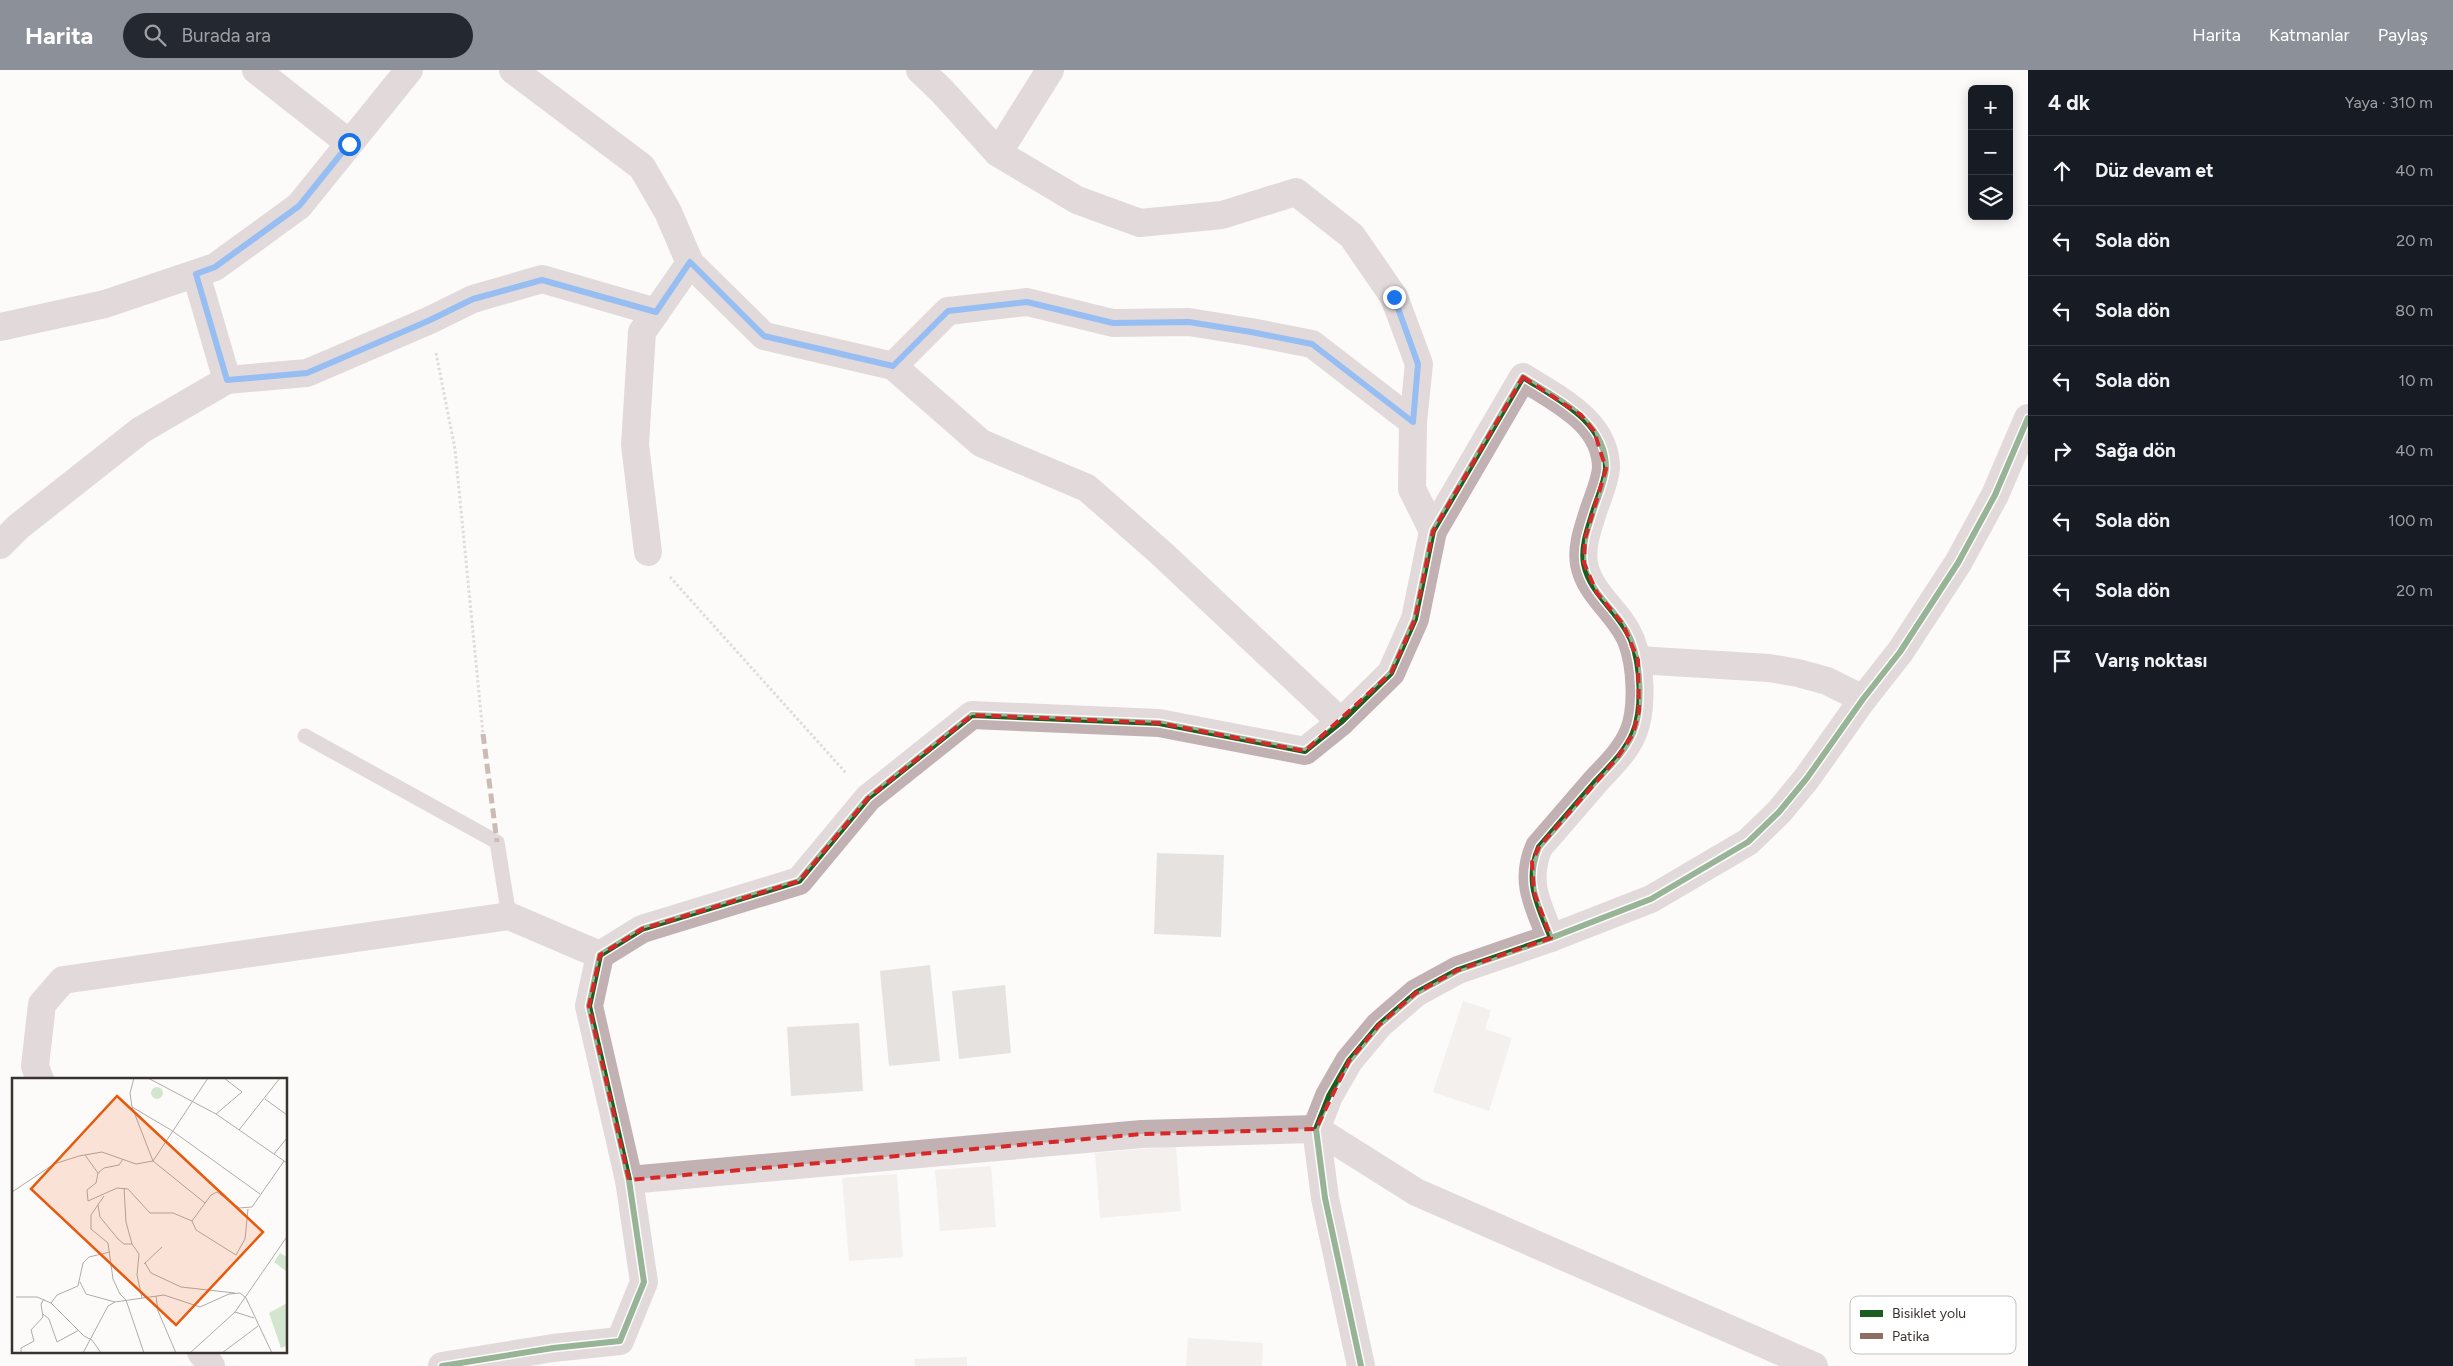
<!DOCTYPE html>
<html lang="tr">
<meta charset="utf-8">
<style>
:root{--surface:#171b24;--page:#242831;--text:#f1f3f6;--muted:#9ea1a6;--line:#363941;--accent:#8c9099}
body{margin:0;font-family:Figtree,sans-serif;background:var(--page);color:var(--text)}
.controls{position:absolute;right:15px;top:15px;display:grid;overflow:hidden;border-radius:8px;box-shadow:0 2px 12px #0003}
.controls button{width:45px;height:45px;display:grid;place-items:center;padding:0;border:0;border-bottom:1px solid var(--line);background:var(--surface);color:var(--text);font:25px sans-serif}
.stop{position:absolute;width:15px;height:15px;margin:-11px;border:4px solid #1a73e8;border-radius:50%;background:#fff}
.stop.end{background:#1a73e8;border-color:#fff;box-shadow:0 1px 5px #0008}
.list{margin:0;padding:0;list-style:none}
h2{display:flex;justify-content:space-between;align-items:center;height:65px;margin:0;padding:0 20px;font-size:21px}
h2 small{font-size:16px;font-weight:400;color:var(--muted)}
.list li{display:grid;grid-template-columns:32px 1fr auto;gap:15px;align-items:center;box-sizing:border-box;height:70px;padding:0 20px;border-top:1px solid var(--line)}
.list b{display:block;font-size:19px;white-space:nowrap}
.list em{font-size:16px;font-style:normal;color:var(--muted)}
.icon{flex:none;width:28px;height:28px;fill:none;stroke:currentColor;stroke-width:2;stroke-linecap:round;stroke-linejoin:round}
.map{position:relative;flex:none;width:2028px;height:1296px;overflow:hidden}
header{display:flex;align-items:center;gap:30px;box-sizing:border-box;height:70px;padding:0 25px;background:var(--accent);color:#fff}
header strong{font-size:24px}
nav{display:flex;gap:28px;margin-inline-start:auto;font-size:18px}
.search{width:350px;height:45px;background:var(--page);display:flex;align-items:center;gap:12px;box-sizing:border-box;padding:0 18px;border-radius:28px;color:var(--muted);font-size:19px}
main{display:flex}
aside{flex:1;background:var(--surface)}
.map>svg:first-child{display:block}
</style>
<header>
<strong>Harita</strong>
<div class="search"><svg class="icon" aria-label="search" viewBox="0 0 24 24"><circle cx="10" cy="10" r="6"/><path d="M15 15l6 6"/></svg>Burada ara</div>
<nav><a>Harita</a><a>Katmanlar</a><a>Paylaş</a></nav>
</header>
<main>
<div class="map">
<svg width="2028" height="1296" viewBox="0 0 2028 1296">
<rect width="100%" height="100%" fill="#fdfbfa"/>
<g fill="#e6e2e0">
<path d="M1157,783L1224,785L1221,867L1154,864Z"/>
<path d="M930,895L940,991L889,996L880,901Z"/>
<path d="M1005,915L1011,983L959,989L952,921Z"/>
<path d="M1463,931L1491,940L1485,959L1512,968L1489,1041L1433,1022Z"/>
<path d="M859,953L863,1021L791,1026L787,957Z"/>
<path d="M1176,1076L1181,1141L1100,1148L1095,1083Z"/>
<path d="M991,1096L996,1157L940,1161L935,1100Z"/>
<path d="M897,1104L903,1187L849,1191L842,1108Z"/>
<path d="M1188,1268L1263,1273L1262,1296H1186Z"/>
<path d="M967,1287V1296H915L914,1289Z"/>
</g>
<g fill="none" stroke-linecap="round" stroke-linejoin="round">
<g stroke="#bdb3b4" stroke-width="3" stroke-dasharray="2.5 2.5" stroke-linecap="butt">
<path d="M436,283L455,379L483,664"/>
<path d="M670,507L846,703"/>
</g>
<path stroke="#c2b1b3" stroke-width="15" d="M305,666L497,772L509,846"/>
<g stroke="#c2b1b3" stroke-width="28">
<path d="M256,0L349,73"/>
<path d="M513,0L642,97L668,142L690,193L764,266L893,296L981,373L1087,418L1161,483L1341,652"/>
<path d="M920,0L942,21L998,83L1077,130L1140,153L1222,145L1296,122L1352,166L1394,227L1419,294L1413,352L1412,419L1433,461"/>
<path d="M998,83L1050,0"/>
<path d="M196,204L227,310"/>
<path d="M0,257L105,234L215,197L299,136L409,0"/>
<path d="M893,296L948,241L1027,232L1113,253L1189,252L1251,262L1312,274L1413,352"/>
<path d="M0,475L18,457L141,360L227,310L307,303L428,251L473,229L542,209L656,242"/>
<path d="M648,482L635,375L642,262L690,193"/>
<path d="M1638,590L1769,598L1798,603L1827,611L1863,629"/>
<path d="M40,1010L35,996L42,934L63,910L509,846L600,885"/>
<path d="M629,1110L1142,1064L1316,1059L1416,1122L1814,1296"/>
<path d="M201,1282L211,1296"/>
<path d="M442,1296L553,1278L620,1271L644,1212L629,1110L589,936L600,885L642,859L799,811L868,728L972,645L1159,653L1305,681L1341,652L1391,603L1415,549L1433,461L1523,307C1557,329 1606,351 1606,398C1605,412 1597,429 1593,442C1588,458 1581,476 1584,494C1590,525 1620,542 1631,570C1641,595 1643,639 1633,663C1625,682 1609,697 1596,711C1577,733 1558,755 1539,777C1524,812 1538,835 1551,868"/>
<path d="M1361,1296L1325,1128L1316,1059L1329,1026L1349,991L1379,955L1416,923L1458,900L1551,868L1651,829L1748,772L1779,742L1807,708L1863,629L1900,582L1958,493L1995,425L2028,348"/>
</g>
<path stroke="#8d6e63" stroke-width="5" stroke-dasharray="10 5" stroke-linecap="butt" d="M483,664L497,772"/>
<defs>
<g id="cycleway">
<path d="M442,1296L553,1278L620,1271L644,1212L629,1110L589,936L600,885L642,859L799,811L868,728L972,645L1159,653L1305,681L1341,652L1391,603L1415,549L1433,461L1523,307C1557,329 1606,351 1606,398C1605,412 1597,429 1593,442C1588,458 1581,476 1584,494C1590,525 1620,542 1631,570C1641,595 1643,639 1633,663C1625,682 1609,697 1596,711C1577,733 1558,755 1539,777C1524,812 1538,835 1551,868"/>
<path d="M1361,1296L1325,1128L1316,1059L1329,1026L1349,991L1379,955L1416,923L1458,900L1551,868L1651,829L1748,772L1779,742L1807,708L1863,629L1900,582L1958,493L1995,425L2028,348"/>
</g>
</defs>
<use href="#cycleway" stroke="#fff" stroke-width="9"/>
<use href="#cycleway" stroke="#1b5e20" stroke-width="6"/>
</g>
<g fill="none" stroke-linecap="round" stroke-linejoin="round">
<path stroke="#1a73e8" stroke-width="6" d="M349,74L299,136L215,197L196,204L227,310L307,303L428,251L473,229L542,210L656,242L690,192L764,266L893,296L948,241L1027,232L1113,253L1189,252L1251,262L1312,274L1413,352L1418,294L1394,227"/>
</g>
<path d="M0 0H2028V1296H0ZM1523,307L1581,345L1594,361L1606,399L1585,469L1584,493L1597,523L1623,554L1638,590L1639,641L1633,664L1618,687L1539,777L1532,792L1534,822L1551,868L1458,900L1416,923L1379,955L1349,991L1316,1059L1142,1064L629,1110L589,936L600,885L642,859L799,811L868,728L972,645L1159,653L1305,681L1391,603L1415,549L1433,461Z" fill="#fdfbfa" fill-opacity=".55" fill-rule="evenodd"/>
<path fill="none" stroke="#d62828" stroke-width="4" stroke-dasharray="10 6" stroke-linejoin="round" d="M1523,307L1581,345L1594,361L1606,399L1585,469L1584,493L1597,523L1623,554L1638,590L1639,641L1633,664L1618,687L1539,777L1532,792L1534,822L1551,868L1458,900L1416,923L1379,955L1349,991L1316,1059L1142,1064L629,1110L589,936L600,885L642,859L799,811L868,728L972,645L1159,653L1305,681L1391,603L1415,549L1433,461Z"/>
<g transform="translate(12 1008)">
<rect width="275" height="275" fill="#fdfbfa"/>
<path d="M139 15a6 6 0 1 1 12 0a6 6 0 1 1-12 0ZM268,175L275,179V194L262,184ZM275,225V268L269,270L257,235Z" fill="#d2e6cf"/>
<path fill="none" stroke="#afaba9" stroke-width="1" d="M122,0L118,15L120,29L141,83L193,125M136,0L204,36L275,85M253,21L275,37M120,29L159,52L248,116M204,36L230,14L212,0M227,52L268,0M262,76L275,60M73,77L86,95M111,81L107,87L92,90L86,95L84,105L75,112L76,123L105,110L116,111L138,135H161L180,143L199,117L205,114L227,130L240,129L272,83M112,110L114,144L120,166L127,176L125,197L130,220M0,114L42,86L67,78L90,74L124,86L141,83L196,0M92,118L79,137V151L96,165L101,201L108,216L114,222L132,275M86,127L88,139L106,161L112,166H120M180,143L184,152L224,177L233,161L236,131M133,185L139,195L169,209L223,215M132,186L150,169M68,204L74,216L103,224M144,218L146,233L164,275M4,219H25L39,225L72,258L80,262L89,275M39,225L45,217L66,208L71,185L77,179L98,174M223,234L242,240M31,236L37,241L45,264L67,252M9,275V270L22,263L19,252L31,239L29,226L32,221M71,275L96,228L103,224L152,217L188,229L217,216L228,215L234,220L260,275M178,275L223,234L274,160M210,275L246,248"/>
<path fill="#e8590c" fill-opacity="0.15" stroke="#e8590c" stroke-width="2.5" d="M105,18L251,154L164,247L19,111Z"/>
<rect width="275" height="275" fill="none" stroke="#39332f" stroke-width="2.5"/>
</g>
<rect x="1850" y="1226" width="166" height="58" rx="8" fill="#fff" stroke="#c4c2c1" stroke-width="1"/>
<rect x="1860" y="1240" width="23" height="7" fill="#1b5e20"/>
<rect x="1860" y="1263" width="23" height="6" fill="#8d6e63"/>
<g font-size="14" fill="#39332f">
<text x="1892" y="1248">Bisiklet yolu</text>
<text x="1892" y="1271">Patika</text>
</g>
</svg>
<div class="controls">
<button>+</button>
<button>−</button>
<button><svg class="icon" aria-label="layers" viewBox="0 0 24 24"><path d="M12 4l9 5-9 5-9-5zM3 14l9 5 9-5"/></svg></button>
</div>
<div class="stop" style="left:349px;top:74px"></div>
<div class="stop end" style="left:1394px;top:227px"></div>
</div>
<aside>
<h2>4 dk<small>Yaya · 310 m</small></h2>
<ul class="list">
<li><svg class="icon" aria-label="ahead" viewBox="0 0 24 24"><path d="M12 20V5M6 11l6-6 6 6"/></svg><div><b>Düz devam et</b></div><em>40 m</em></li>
<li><svg class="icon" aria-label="left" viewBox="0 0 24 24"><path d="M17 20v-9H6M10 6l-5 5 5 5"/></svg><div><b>Sola dön</b></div><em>20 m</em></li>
<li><svg class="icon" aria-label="left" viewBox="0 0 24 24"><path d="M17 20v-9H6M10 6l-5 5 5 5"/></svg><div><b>Sola dön</b></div><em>80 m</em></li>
<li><svg class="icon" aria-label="left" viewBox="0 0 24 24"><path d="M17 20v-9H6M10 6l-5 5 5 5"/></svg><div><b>Sola dön</b></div><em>10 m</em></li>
<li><svg class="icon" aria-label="right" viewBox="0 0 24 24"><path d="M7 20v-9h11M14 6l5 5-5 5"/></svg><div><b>Sağa dön</b></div><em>40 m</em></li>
<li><svg class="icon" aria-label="left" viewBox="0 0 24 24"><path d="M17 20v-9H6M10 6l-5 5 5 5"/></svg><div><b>Sola dön</b></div><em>100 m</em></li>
<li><svg class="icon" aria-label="left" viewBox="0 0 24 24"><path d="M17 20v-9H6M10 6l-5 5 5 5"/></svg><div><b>Sola dön</b></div><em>20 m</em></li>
<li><svg class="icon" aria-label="arrive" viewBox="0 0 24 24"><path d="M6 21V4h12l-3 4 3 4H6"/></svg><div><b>Varış noktası</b></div></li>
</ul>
</aside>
</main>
